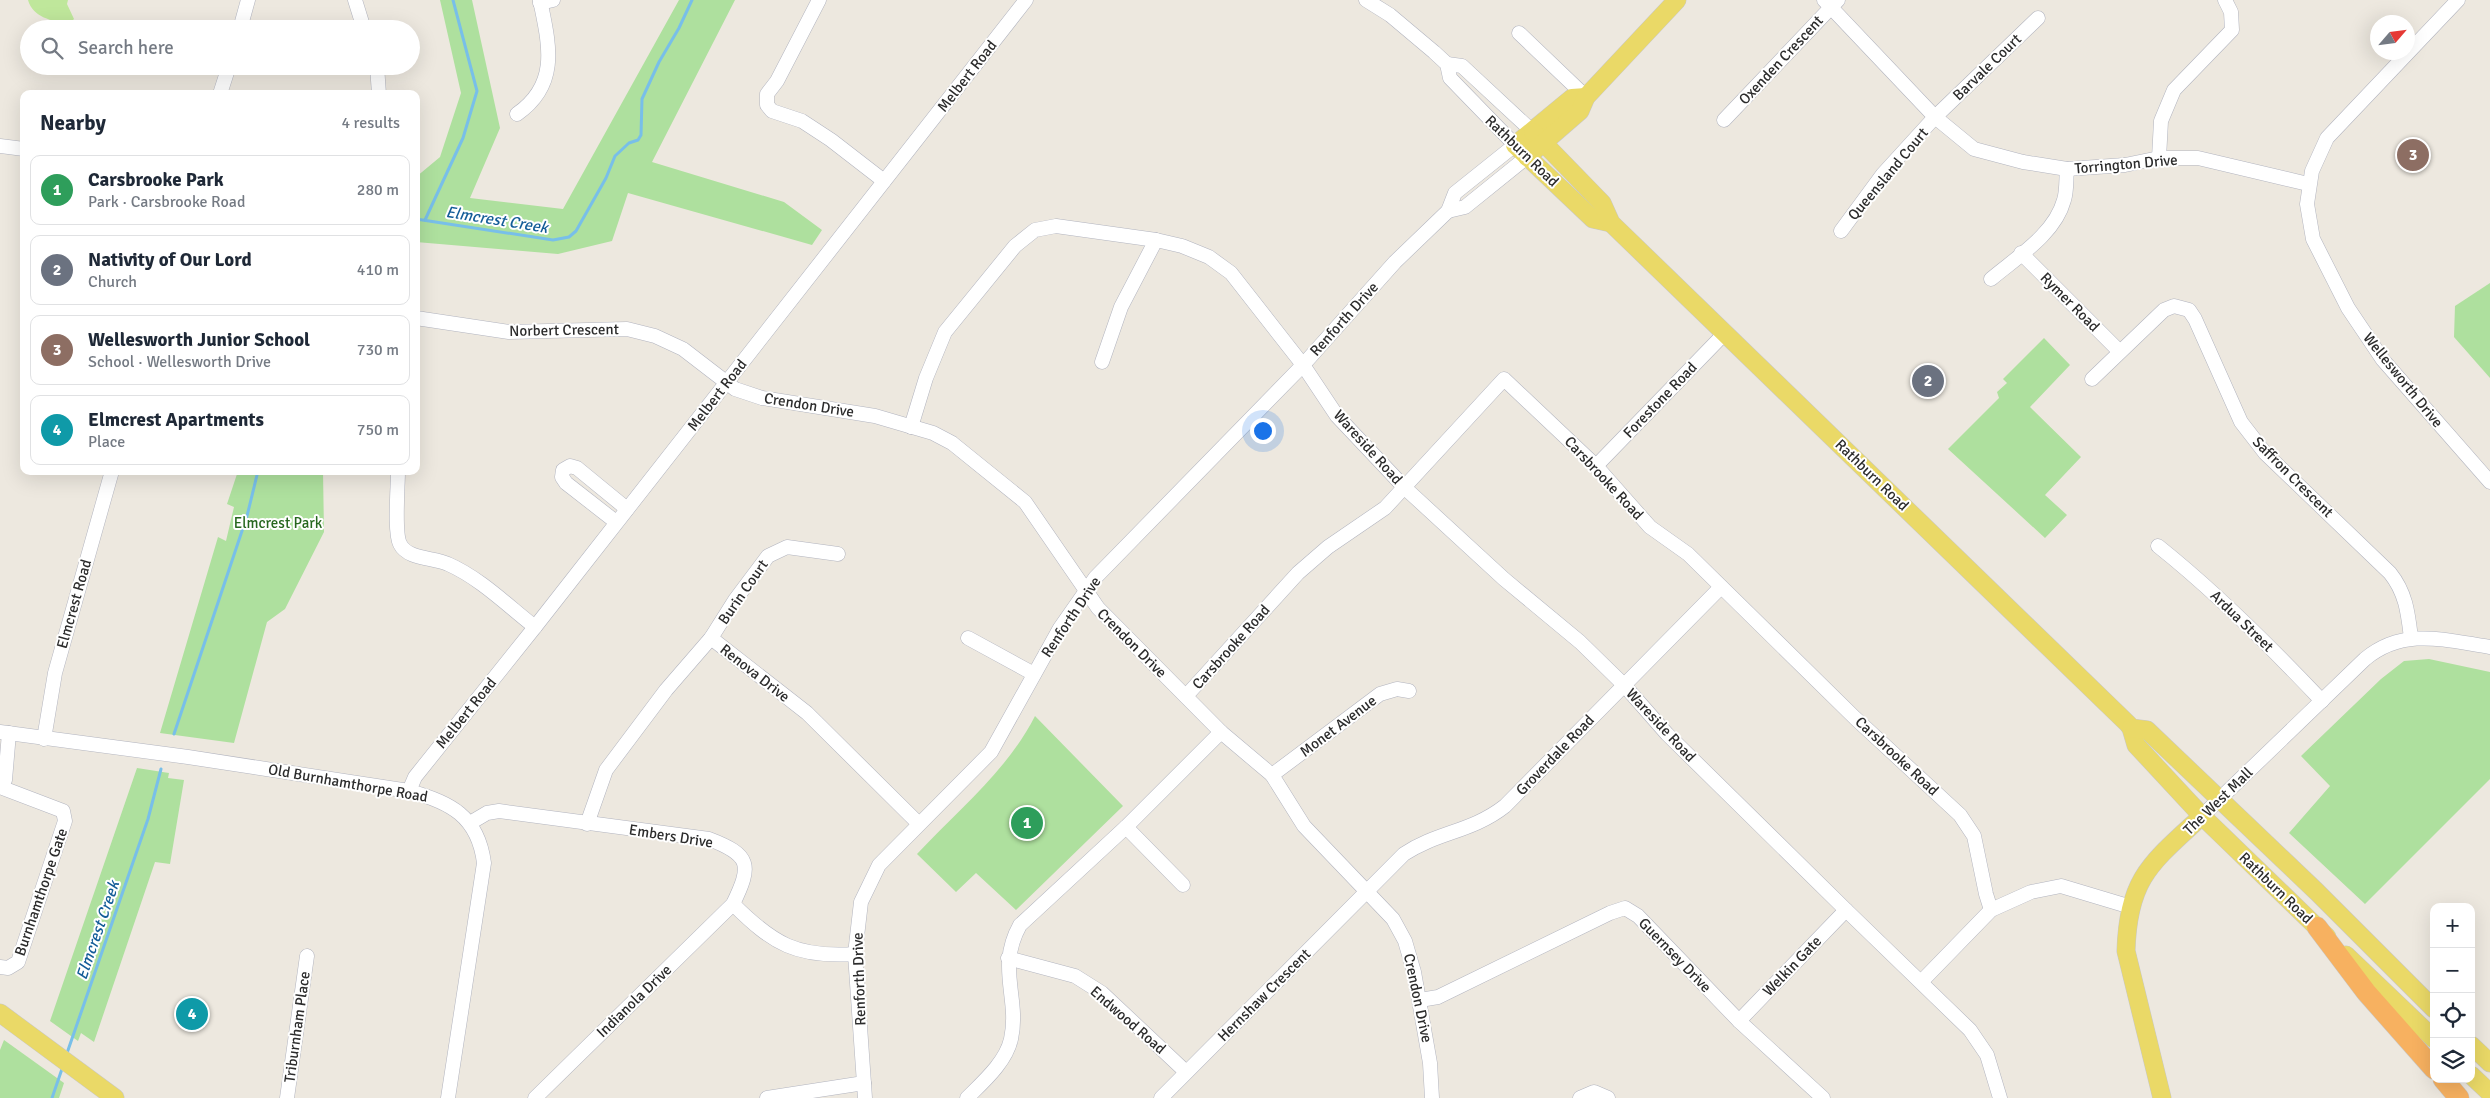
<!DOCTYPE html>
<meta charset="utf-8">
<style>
:root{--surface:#fff;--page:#f6f6f7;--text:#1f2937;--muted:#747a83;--line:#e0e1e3;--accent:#4856f1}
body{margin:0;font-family:Signika,sans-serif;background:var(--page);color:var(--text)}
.controls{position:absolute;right:15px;bottom:15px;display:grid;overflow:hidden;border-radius:10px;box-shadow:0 5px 20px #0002}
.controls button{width:45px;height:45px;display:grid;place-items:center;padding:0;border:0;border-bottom:1px solid var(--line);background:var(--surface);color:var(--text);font:25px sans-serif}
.compass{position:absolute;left:2370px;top:15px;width:45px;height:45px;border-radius:50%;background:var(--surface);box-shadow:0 5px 20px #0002;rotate:62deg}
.you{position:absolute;left:1262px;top:430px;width:18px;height:18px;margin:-12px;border:4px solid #fff;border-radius:50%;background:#1a73e8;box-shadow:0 0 0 8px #1a73e833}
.badge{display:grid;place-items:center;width:32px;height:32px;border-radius:50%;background:var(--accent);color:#fff;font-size:16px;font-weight:700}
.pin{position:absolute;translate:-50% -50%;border:2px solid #fff;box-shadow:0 1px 5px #0006}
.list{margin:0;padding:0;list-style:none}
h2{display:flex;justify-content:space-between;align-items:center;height:65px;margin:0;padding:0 20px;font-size:21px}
h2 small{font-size:16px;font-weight:400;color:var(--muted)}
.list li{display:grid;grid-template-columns:32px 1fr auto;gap:15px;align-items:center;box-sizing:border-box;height:70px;margin:0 10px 10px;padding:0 10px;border:1px solid var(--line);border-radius:10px}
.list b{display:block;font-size:19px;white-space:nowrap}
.list p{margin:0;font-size:16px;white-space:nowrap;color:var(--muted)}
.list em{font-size:16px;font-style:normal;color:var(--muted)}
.icon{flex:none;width:28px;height:28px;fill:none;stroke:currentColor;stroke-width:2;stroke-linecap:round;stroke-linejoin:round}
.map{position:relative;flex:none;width:2490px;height:1098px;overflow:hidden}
.search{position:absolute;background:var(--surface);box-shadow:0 5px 20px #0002;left:20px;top:20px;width:400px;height:55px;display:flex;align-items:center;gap:12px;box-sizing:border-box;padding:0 18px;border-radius:28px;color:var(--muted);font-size:19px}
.panel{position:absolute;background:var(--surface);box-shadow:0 5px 20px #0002;left:20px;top:90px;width:400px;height:385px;border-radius:10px}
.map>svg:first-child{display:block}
</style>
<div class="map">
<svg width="2490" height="1098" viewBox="0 0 2490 1098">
<rect width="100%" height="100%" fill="#ede8df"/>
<g fill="#aee09e">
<path d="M440,0H472L500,128L470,198L563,209L679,0H735L652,162L784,202L822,230L812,245L628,193L612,241L558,254L416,242V177L440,157L461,93Z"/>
<path d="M2490,283V378L2454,337L2455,306Z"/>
<path d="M2044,338L2070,365L2030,407L2081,457L2045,495L2067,515L2045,538L1948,449L1999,398L1997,392L2007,383L2003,379Z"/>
<path d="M238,471H323L324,532L285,609L267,622L234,743L160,733L218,537L226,541L234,507L227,504Z"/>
<path d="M2429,659L2490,672V779L2365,904L2289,833L2330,786L2301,756L2381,679L2404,661Z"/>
<path d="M1035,716L1123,806L1016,910L976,873L956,892L917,854C959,809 1007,771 1035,716Z"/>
<path d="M137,768L169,773L168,778L184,780L170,864L155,862L94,1042L81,1033L78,1041L50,1021Z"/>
<path d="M4,1040L64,1083L59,1098H0V1050Z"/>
</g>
<path fill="#bfe79b" d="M28,0H68L67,4L74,19L68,25C52,20 33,18 28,0Z"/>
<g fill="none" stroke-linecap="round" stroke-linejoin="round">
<g stroke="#78bfe9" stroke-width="3">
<path d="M416,219L553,240L569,237L576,231L606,178L615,156L629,143L638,140L641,135L642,99L659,62L679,28L692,0"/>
<path d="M425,220L463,138L477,91L453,0"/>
<path d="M174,734L247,516L258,471"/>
<path d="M66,1056L148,819L161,769"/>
<path d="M52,1098L63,1066"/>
</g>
<defs>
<g id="minor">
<path d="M355,0L364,29"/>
<path d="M819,0L777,81L767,94V105L772,111L802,121L831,140L884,181"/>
<path d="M1824,0L1935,117L1974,149L2023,162L2067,169L2125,165L2159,158H2198L2308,184"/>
<path d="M2458,0L2327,138L2312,171L2307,204L2313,239L2348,308L2383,360L2490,482"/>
<path d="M540,3L553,0"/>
<path d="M240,29L248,0"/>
<path d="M1519,33L1586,97"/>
<path d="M1447,64L1462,66L1533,132"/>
<path d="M377,66L379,94"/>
<path d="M220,94L229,66"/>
<path d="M517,114C560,84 549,44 540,0"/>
<path d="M1724,120L1838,0"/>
<path d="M0,146L24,149"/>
<path d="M2159,158L2161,121L2174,90L2232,30L2231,12L2225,0"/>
<path d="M1448,211L1465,207L1527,157"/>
<path d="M1841,231L1883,174L1935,117L2038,18"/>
<path d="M2021,253L2119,351"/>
<path d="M1991,279C2017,257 2055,234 2064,200C2067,191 2066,179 2067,169"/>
<path d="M416,318L509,332L627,329L655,336L683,349L735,389L762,398L875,416L933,433L952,443L1025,502L1098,608L1221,732L1272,775L1304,826L1393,919L1405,941L1414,972L1430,1063L1432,1098"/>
<path d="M1102,362L1121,307L1156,240"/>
<path d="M2092,379L2164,310L2174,306L2189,310L2195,319L2241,422L2265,453L2390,573C2406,593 2408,613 2411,638"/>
<path d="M911,427L926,378L945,332L1015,246L1035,230L1056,226L1156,240L1182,246L1209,257L1231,273L1303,365L1337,416L1405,488L1504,579L1580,642L1624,685L1667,734L1846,910L1970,1030L1987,1055L2000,1098"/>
<path d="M1596,466L1724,334"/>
<path d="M398,471C398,487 394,532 400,544C408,560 434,557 448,564C480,578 508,606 535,627"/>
<path d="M616,522L566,483L562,477L563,470L570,466L577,468L627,509"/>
<path d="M2158,546C2217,593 2270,646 2322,701"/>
<path d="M711,638L807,713L918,823"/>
<path d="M968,638L1034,674"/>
<path d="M1186,696L1298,573L1328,547L1385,508L1504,379L1596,466L1650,527L1688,554L1855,718L1960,815L1974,836L1986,894L1991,910"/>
<path d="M0,732L188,757L409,791C450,802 478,816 484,863L448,1098"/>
<path d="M44,739L55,673L112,471"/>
<path d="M1272,775L1380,694L1397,689L1409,691"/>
<path d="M0,787L63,811L65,821L18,962L8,968L0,967"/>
<path d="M0,787L5,780L9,733"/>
<path d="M409,791L415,777L535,627L1026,0"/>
<path d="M2202,816L2365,659C2404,627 2444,640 2490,647"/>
<path d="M470,823L487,813L499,811L709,839C751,855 752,865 733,904L535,1098"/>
<path d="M587,824L606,770L666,690L711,638L735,600L768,556L787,547L838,554"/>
<path d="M1126,827L1183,885"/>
<path d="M733,904C773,944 797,958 855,954"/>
<path d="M1008,958L1075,976L1102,993L1186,1072"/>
<path d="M1922,981L1991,910L2031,892L2061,886L2131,907"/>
<path d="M1420,1000L1438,997L1610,913L1625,908L1638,916L1739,1021L1823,1098"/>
<path d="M1739,1021L1846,910"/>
<path d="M287,1098L307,956"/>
<path d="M767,1098L864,1083"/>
<path d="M865,1098L855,954L861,902L879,865L991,752L1060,628L1095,578L1303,365L1395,262L1448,211L1455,193L1515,145L1450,78L1447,64L1434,52L1390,15L1366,0"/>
<path d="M967,1098C983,1082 1006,1062 1011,1039C1020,998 996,968 1020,925L1126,827L1221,732"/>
<path d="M1161,1098L1404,854C1437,832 1472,832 1505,806L1721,587"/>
<path d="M1580,1098L1594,1092L1608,1098"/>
</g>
<g id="major">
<path d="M1586,97L1572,98L1515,145L1593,219L1611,223"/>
<path d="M1533,132L1602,203L1611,223L2128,724L2131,728L2136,745L2202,816L2327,937"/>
<path d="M1527,157L1580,111L1586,97L1677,0"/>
<path d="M2131,728L2147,730L2317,892L2434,1009"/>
<path d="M2346,955L2434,1039"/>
<path d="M0,1013L115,1098"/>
<path d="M2471,1045L2490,1063"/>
<path d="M2471,1075L2490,1093"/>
<path d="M2162,1098L2126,951C2128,878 2151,863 2202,816"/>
</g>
<g id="highway">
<path d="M2317,927L2366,992L2434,1069"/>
<path d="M2443,1079L2459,1098"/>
</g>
</defs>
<use href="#minor" stroke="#b2b4bf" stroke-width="15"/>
<use href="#major" stroke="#c8c8c8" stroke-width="19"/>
<use href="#highway" stroke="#c8c8c8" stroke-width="21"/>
<use href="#minor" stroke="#fff" stroke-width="14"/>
<use href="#major" stroke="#ead967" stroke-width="18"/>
<use href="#highway" stroke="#f7b160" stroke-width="20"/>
</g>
<g text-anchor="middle" stroke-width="4" stroke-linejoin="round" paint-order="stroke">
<g font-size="15" fill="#2c2c2c" stroke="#fff">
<text transform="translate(1781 60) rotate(-47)" y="5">Oxenden Crescent</text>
<text transform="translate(1987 67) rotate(-44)" y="5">Barvale Court</text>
<text transform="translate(967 76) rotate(-52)" y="5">Melbert Road</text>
<text transform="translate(1522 151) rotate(44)" y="5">Rathburn Road</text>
<text transform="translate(2126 164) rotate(-5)" y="5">Torrington Drive</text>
<text transform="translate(1888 174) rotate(-50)" y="5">Queensland Court</text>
<text transform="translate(2070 302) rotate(45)" y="5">Rymer Road</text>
<text transform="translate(1344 319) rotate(-48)" y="5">Renforth Drive</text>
<text transform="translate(564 330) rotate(-1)" y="5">Norbert Crescent</text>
<text transform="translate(2403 380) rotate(51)" y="5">Wellesworth Drive</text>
<text transform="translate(717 395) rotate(-52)" y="5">Melbert Road</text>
<text transform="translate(1660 400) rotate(-46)" y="5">Forestone Road</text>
<text transform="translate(809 405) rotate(9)" y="5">Crendon Drive</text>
<text transform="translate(1368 447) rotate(48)" y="5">Wareside Road</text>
<text transform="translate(1872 475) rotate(44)" y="5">Rathburn Road</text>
<text transform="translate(2293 477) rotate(45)" y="5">Saffron Crescent</text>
<text transform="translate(1604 478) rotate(47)" y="5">Carsbrooke Road</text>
<text transform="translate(743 592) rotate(-55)" y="5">Burin Court</text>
<text transform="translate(74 604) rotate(-74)" y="5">Elmcrest Road</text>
<text transform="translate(1071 617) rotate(-56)" y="5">Renforth Drive</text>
<text transform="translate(2242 621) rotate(44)" y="5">Ardua Street</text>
<text transform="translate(1132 643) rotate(45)" y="5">Crendon Drive</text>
<text transform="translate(1231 647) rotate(-48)" y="5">Carsbrooke Road</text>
<text transform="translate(755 673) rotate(38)" y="5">Renova Drive</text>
<text transform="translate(466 713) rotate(-51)" y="5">Melbert Road</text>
<text transform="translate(1661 725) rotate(47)" y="5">Wareside Road</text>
<text transform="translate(1338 726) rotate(-37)" y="5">Monet Avenue</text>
<text transform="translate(1555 755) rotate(-46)" y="5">Groverdale Road</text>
<text transform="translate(1897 756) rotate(43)" y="5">Carsbrooke Road</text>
<text transform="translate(348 783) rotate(10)" y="5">Old Burnhamthorpe Road</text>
<text transform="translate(2218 801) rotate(-44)" y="5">The West Mall</text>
<text transform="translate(671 836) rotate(9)" y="5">Embers Drive</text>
<text transform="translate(2276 888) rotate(44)" y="5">Rathburn Road</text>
<text transform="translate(41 892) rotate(-71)" y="5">Burnhamthorpe Gate</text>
<text transform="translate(1675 955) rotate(46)" y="5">Guernsey Drive</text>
<text transform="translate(1792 966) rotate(-46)" y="5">Welkin Gate</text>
<text transform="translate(859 979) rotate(-92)" y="5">Renforth Drive</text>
<text transform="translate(1264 995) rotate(-45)" y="5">Hernshaw Crescent</text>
<text transform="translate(1418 998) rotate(78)" y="5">Crendon Drive</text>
<text transform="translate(634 1001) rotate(-44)" y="5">Indianola Drive</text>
<text transform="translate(1128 1020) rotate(41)" y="5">Endwood Road</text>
<text transform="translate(297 1027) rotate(-82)" y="5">Triburnham Place</text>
</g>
<g font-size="15" fill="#26671e" stroke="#fff">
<text x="278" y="528">Elmcrest Park</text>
</g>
<g font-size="16" font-style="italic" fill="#145d98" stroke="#fff">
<text transform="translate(497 219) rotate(9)" y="6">Elmcrest Creek</text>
<text transform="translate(97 930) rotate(-71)" y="6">Elmcrest Creek</text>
</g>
</g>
</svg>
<div class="controls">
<button>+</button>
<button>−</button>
<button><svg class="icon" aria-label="locate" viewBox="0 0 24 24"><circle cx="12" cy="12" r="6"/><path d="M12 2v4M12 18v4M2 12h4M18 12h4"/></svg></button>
<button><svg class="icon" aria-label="layers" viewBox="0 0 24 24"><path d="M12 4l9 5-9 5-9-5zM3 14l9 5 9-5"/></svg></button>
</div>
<svg class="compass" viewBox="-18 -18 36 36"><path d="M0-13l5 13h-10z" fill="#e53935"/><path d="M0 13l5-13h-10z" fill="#747a83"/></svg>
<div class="you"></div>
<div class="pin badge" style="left:1027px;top:823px;background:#2e9e5b">1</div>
<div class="pin badge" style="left:1928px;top:381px;background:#6b7280">2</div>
<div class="pin badge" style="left:2413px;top:155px;background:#8d6e63">3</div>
<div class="pin badge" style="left:192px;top:1014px;background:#0f9aa8">4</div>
<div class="search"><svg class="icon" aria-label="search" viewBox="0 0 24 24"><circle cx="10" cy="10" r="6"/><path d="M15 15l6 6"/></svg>Search here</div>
<section class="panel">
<h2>Nearby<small>4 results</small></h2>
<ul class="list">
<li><span class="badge" style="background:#2e9e5b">1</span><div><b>Carsbrooke Park</b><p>Park · Carsbrooke Road</p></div><em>280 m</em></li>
<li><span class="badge" style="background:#6b7280">2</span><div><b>Nativity of Our Lord</b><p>Church</p></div><em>410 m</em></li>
<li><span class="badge" style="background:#8d6e63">3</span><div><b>Wellesworth Junior School</b><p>School · Wellesworth Drive</p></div><em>730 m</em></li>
<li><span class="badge" style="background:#0f9aa8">4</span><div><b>Elmcrest Apartments</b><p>Place</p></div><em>750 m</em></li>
</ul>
</section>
</div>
